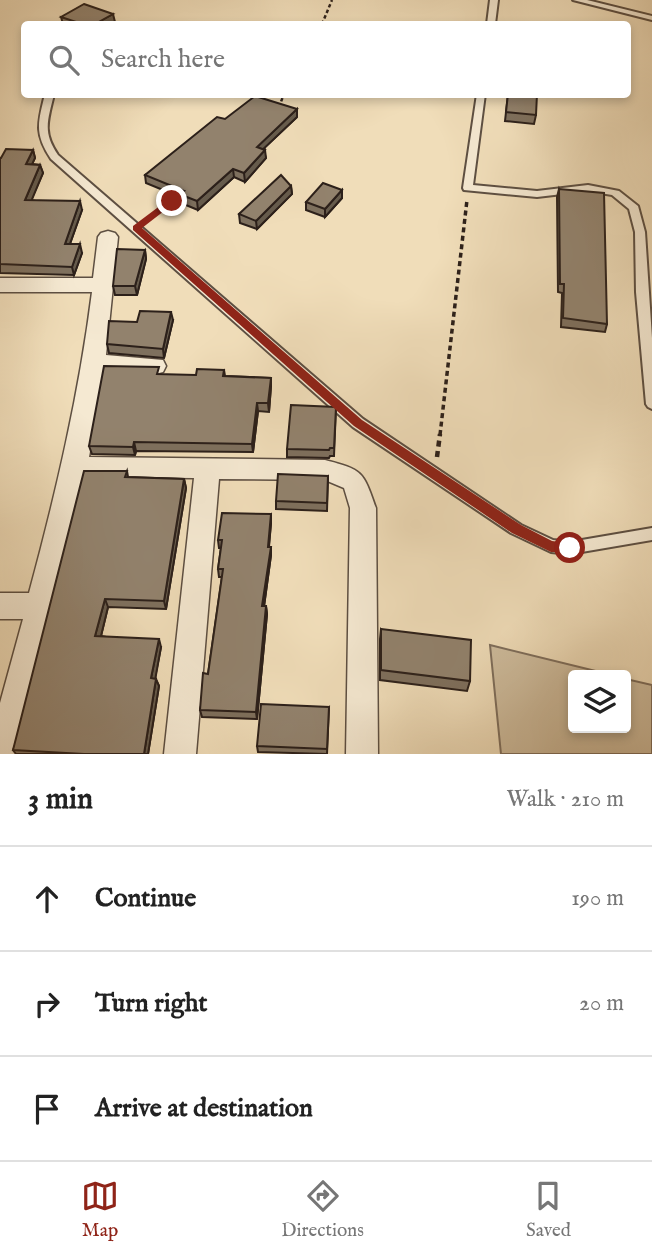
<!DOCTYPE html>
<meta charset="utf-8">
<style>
:root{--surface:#fff;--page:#f6f6f6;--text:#222;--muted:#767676;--line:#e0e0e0;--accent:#8f2418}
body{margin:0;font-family:"IM FELL English",serif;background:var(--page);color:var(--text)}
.controls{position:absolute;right:21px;bottom:21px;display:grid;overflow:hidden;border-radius:7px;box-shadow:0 4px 10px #0003}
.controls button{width:63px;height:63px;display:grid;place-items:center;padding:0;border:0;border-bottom:2px solid var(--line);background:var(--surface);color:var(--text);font:35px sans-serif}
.stop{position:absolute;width:21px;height:21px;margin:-16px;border:5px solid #8f2418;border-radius:50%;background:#fff}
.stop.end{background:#8f2418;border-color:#fff;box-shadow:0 2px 7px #0008}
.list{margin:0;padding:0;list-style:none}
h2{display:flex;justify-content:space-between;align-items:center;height:91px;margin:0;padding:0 28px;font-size:30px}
h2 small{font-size:23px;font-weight:400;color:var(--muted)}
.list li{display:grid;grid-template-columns:46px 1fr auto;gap:21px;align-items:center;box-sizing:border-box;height:105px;padding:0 28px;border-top:2px solid var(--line)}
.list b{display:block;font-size:26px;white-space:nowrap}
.list em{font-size:23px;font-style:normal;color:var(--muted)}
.icon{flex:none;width:38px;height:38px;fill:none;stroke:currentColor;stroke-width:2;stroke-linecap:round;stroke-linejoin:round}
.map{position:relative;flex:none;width:652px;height:754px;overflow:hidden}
.search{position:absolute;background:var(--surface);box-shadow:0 4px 10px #0003;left:21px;right:21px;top:21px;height:77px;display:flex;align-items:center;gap:18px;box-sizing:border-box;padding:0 24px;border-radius:7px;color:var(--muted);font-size:26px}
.sheet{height:406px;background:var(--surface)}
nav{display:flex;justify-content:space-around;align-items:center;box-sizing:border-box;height:98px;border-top:2px solid var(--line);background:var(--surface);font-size:19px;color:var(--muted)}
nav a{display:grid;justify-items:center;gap:4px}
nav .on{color:var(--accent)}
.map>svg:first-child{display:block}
</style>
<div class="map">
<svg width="652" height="754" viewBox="0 0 652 754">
<rect width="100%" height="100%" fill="#f0ddb9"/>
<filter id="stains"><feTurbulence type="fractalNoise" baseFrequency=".00286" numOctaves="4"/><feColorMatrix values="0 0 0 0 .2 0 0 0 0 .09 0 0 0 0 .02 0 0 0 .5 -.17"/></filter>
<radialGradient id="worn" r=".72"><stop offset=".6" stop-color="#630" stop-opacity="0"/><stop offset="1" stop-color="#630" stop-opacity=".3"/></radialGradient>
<path fill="#cfbd9e" stroke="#7e6e5c" stroke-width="2" d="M490,645L612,675H573V728H626V679L652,685V754H501Z"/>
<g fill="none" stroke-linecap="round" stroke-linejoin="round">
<defs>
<g id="lane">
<path d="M490,0H498L495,24H487Z"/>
<path d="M573,0H587L652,16V20Z"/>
<path d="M45,94H54C48,120 42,132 58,155L363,419L521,525L553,540L570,542L652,528V540L570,554L551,552L511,533L353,427L51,159C34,133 38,123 45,94Z"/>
<path d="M477,94H485L473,185L537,191L588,185L619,191L638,206L645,232L652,338V409L648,407L646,404L636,292L635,232L629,209L612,195L588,191L537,197L464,190L463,188Z"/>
</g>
<path id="street" d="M108,231L115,233L118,237L106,355L163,360L166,366L163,372L155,374L104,372L89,457L325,460C363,470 363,471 376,508L378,754H346L350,508L344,488L325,480L219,479L196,754H164L194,478L85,477L18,754H0V703L23,619H0V593H29C56,493 79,395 92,292H0V278H93L98,237L101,233Z"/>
</defs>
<use href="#lane" stroke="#5d4f42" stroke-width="4"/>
<use href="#street" stroke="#5d4f42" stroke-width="3"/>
<g stroke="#2c201a" stroke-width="2.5" stroke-dasharray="3.5 2.5" stroke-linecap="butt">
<path d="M322,24L332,0"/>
<path d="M279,107L284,94"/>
</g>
<g stroke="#2c201a" stroke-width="3.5" stroke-dasharray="5 3.5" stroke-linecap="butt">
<path d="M146,220L179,195"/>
<path d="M440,435L467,200"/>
</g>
<path stroke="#2c201a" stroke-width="4.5" stroke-dasharray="6 4.5" stroke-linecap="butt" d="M437,457L440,434"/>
<use href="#lane" fill="#f5e9d2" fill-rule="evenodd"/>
<use href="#street" fill="#f5e9d2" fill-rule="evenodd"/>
</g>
<g fill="#7e705e" stroke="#2c201a" stroke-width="2">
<path d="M61,17L115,22L111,24H63Z"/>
<path d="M508,94L536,115L534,124L505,121Z"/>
<path d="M297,117L263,149L266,158L245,182L234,177L198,210L181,203L180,197L146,183L145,175Z"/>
<path d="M33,150L35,158L32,164L40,165L43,173L31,200L82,210L70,244L82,253L74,275L0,273V158Z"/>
<path d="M291,186L292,194L257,229L240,223L239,214Z"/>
<path d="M559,189L607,324L605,332L561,327L562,293L558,292L557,197Z"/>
<path d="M342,190V198L325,217L306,210V202Z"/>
<path d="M145,250L146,259L137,295H115L113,286Z"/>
<path d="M173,320L164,358L109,353L107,344L137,322Z"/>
<path d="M224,370L225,376L271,378V386L269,412L258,411L253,452L136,451L135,455L92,454L89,446L160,375H196Z"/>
<path d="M336,407L334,456H330L329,458L287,457V449Z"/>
<path d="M127,471L128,477L184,479L186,488L166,609L108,607L101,636L161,647L155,678L159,686L148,754H16L13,750Z"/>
<path d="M328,476L327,511L276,509V501Z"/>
<path d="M271,514V523L269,547H271V555L264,606H266L267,614L257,719L202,717L200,710L208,674L222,577H219L218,569L221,548H219L218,540Z"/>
<path d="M381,629L470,681L467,691L380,680V639Z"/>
<path d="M329,707L327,754L258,752L257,746Z"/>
</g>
<g fill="#665b4c" stroke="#2c201a" stroke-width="2">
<path d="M113,14L115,22L111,24H95Z"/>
<path d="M297,109V117L257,155V147Z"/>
<path d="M33,150L35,158L28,173L26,164Z"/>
<path d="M265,150L266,158L245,182L244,173Z"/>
<path d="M40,165L43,173L28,209L25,200Z"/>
<path d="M233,169L234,177L198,210L197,201Z"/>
<path d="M291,186L292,194L257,229L256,221Z"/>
<path d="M342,190V198L325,217V209Z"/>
<path d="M80,201L82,210L67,252L65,244Z"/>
<path d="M80,244L82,253L74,275L72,267Z"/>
<path d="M145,250L146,259L137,295L135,286Z"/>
<path d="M171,312L173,320L164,358L163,349Z"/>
<path d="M271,378V386L269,412L268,403Z"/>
<path d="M257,403L258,411L253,452L252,444Z"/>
<path d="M134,442L136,451L135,455L133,447Z"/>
<path d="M184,479L186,488L166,609L164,601Z"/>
<path d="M271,514V523L268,555V547Z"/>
<path d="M271,547V555L263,614L262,606Z"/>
<path d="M105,599L108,607L99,644L95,636Z"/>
<path d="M266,606L267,614L257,719L256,712Z"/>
<path d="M159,639L161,647L154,686L151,678Z"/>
<path d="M156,679L159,686L148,754H144Z"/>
</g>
<g fill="#92826d" stroke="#2c201a" stroke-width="2">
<path d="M84,4L113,14L95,24H82L61,17Z"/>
<path d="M508,94H537L536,115L506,112Z"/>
<path d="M255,96L297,109L257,147L265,150L244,173L233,169L197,201L179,194L184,191L145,175L217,117L225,119Z"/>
<path d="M6,149L33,150L26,164L40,165L25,200L80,201L65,244H80L72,267L0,264V158H1Z"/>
<path d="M281,175L291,186L256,221L239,214Z"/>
<path d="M323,183L342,190L325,209L306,202Z"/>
<path d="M559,189L604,193L607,324L563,318L564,284H560Z"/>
<path d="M117,249L145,250L135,286H113Z"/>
<path d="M140,311L171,312L163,349L107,344L109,321L137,322Z"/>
<path d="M104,366L159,367L157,374L196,375L197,369L224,370L223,376L271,378L268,403H257L252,444L134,442L133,447L89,446Z"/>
<path d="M291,405L336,407L334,448H330L329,450L287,449Z"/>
<path d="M84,471H127L125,477L184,479L164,601L105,599L95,636L159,639L151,678L156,679L144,754H84L13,750Z"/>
<path d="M278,474L328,476L327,503L276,501Z"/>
<path d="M222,513L271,514L268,547H271L262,606H266L256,712L200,710L203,673L208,674L223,569H218L222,540H218Z"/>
<path d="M381,629L471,640L470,681L381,670Z"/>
<path d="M261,704L329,707L327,749L257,746Z"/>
</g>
<path fill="#8f2418" d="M169,199L177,201L142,228L362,420L521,525L552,541L575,544V552H551L512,533L354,426L133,230V226Z"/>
<rect width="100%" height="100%" filter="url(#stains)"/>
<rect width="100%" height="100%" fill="url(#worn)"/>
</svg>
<div class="controls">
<button><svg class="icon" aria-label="layers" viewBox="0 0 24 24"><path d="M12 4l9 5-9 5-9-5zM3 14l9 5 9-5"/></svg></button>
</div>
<div class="stop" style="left:570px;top:548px"></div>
<div class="stop end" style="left:172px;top:201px"></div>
<div class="search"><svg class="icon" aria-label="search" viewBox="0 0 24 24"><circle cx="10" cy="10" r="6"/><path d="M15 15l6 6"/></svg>Search here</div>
</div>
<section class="sheet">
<h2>3 min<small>Walk · 210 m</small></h2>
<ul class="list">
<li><svg class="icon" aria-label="ahead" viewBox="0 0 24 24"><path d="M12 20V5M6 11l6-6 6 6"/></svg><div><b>Continue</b></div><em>190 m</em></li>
<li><svg class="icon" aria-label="right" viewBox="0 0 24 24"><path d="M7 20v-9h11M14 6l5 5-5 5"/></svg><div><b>Turn right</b></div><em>20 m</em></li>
<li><svg class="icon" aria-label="arrive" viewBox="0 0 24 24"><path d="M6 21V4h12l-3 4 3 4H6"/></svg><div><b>Arrive at destination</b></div></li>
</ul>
</section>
<nav>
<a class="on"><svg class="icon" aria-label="map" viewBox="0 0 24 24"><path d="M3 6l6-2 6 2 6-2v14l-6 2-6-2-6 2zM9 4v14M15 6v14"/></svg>Map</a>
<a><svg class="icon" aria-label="directions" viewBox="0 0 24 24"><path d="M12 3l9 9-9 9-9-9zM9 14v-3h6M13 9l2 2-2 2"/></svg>Directions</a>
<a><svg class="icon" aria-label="saved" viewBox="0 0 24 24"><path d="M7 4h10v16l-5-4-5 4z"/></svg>Saved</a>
</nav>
